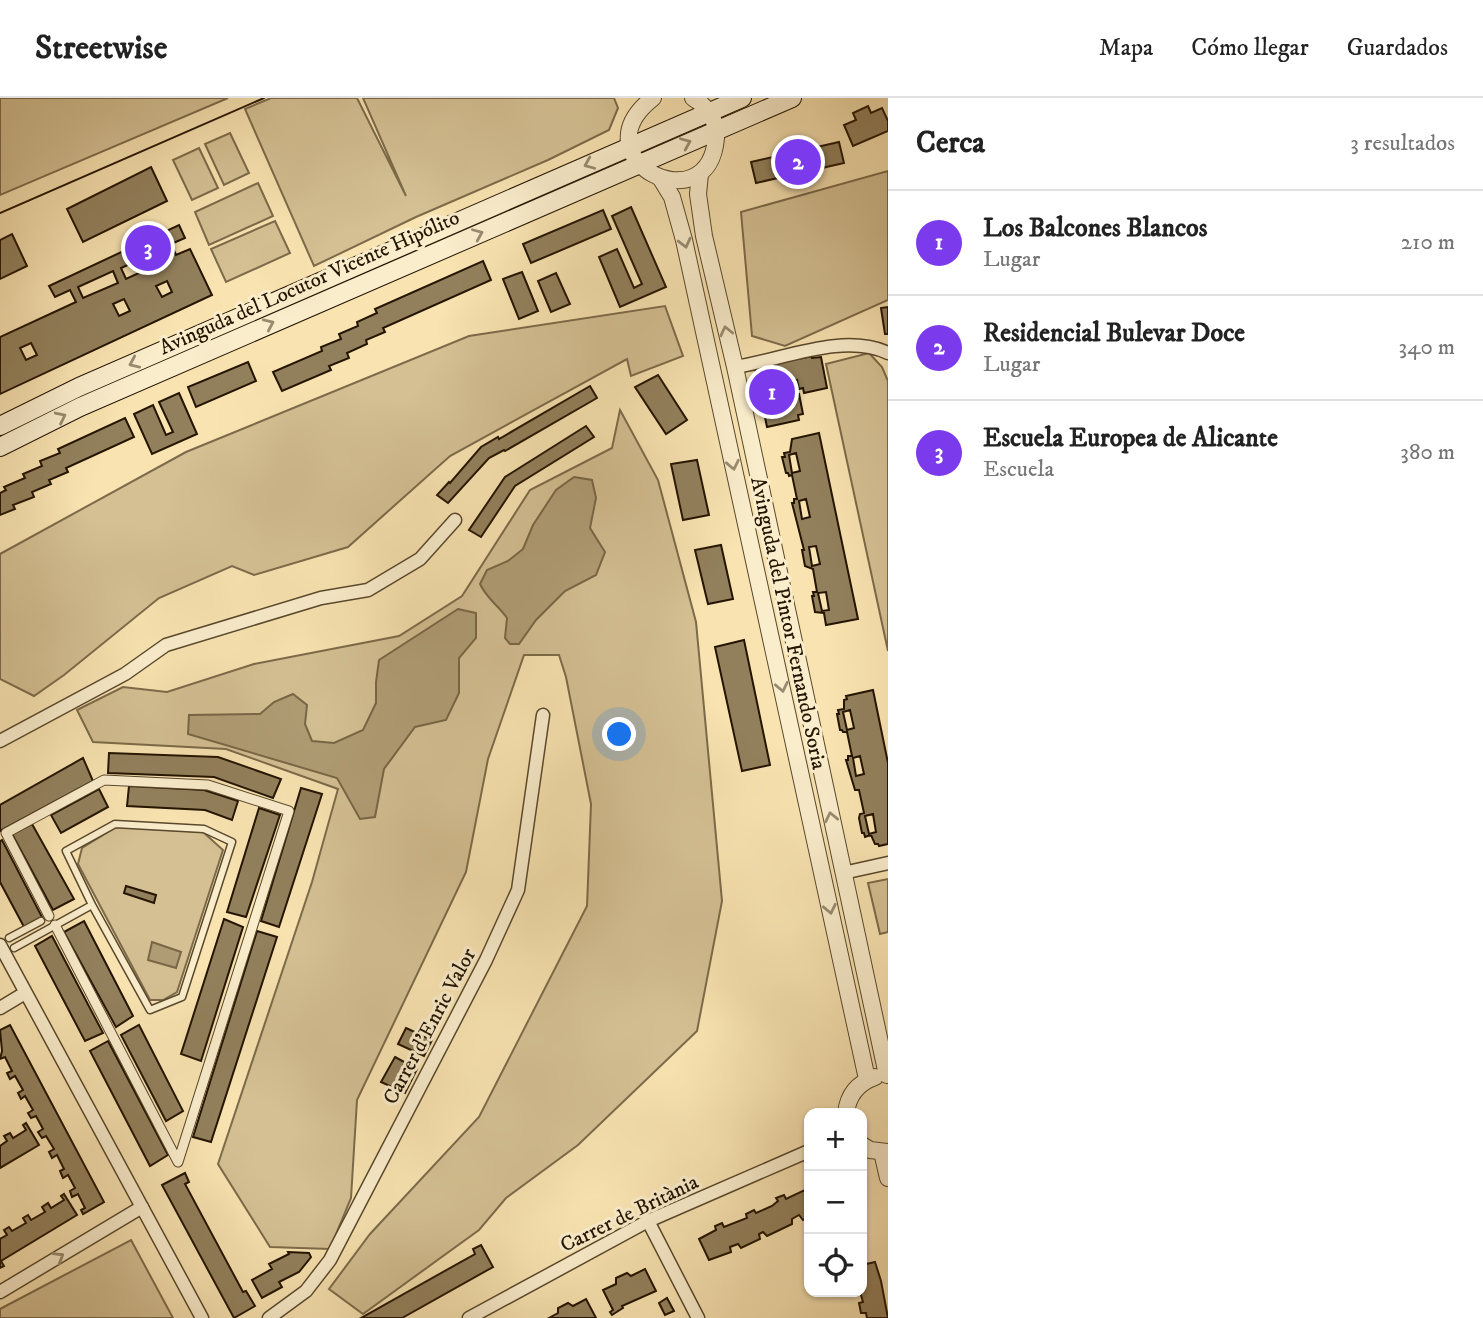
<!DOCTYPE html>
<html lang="es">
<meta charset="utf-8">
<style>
:root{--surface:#fff;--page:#f6f6f6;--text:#222;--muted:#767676;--line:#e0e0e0;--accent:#7c3aed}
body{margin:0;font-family:"IM FELL DW Pica",serif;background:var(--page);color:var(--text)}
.controls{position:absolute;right:21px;bottom:21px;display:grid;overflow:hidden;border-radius:14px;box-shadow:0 2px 5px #0004}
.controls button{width:63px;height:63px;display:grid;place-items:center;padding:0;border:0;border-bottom:2px solid var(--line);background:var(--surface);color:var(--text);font:35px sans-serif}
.you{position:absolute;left:620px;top:637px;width:24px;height:24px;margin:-18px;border:5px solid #fff;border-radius:50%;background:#1a73e8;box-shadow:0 0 0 10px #1a73e833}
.badge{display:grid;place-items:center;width:46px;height:46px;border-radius:50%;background:var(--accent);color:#fff;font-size:23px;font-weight:700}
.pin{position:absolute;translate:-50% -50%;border:4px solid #fff;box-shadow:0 2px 7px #0006}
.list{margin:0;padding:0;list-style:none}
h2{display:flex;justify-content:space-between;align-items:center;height:91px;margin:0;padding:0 28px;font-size:30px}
h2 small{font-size:23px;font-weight:400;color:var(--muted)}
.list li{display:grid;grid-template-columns:46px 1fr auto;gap:21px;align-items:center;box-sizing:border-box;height:105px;padding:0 28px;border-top:2px solid var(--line)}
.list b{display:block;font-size:26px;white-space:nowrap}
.list p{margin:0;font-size:23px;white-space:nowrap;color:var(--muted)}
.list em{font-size:23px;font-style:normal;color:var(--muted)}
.icon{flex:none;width:38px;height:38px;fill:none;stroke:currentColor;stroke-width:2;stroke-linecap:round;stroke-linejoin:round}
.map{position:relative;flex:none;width:888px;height:1220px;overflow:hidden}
header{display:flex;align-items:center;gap:42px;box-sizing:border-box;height:98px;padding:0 35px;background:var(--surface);border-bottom:2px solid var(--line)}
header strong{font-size:33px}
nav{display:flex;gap:38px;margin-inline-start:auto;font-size:24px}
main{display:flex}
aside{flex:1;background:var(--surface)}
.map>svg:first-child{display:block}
</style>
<header>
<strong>Streetwise</strong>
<nav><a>Mapa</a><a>Cómo llegar</a><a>Guardados</a></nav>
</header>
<main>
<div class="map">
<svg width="888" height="1220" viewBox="0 0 888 1220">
<rect width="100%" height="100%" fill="#f8e3b1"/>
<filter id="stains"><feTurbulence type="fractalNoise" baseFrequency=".00286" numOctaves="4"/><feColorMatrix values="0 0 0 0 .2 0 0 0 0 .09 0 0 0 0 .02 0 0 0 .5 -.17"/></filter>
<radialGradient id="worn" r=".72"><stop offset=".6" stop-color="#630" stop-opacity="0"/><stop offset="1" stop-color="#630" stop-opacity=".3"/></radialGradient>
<g fill="#d4c093" stroke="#7c6a4a" stroke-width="2">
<path d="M0,0H228L0,97Z"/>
<path d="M271,0H357L406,98L363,0H614L618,10L609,32L548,62L416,119L314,168L245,11Z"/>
<path d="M230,35L249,75L224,87L205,46Z"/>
<path d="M199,50L218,90L192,102L173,62Z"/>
<path d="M888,73V202L785,248L752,238L741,114Z"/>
<path d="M258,85L273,118L209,147L195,114Z"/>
<path d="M275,123L290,155L226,184L211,151Z"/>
<path d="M665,208L683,258L631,278L627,261L450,358L348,449L254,477L232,468L159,500L64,577L34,598L0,581V456L186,354L469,238Z"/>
<path d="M869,255L882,269L888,283V553L826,266Z"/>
<path d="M620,312L658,382L696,524L722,803L697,933L578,1047L506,1100L479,1132L363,1216L329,1191L370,1136L479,1019L587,808L591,706L566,579L559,557H524L488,661L466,774L357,1002L351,1100L330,1151L270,1149L218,1066L312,784L338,691L226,651L93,644L77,612L123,589L167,594L254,566L399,538L462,498L530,392L612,350Z"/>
<path d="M116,729L203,734L223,752L177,894L163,902H150L78,766L82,750Z"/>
<path d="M888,781V834L880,836L868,785Z"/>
<path d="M131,1142L173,1220H0V1211Z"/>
</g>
<g fill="#b09d75" stroke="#786646" stroke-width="2">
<path d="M574,379L592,382L596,400L590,430L605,454L596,477L565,493L536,522L519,546H510L505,540L507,520C498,507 487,501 480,486L487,472L508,463L523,451L533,427L556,392Z"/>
<path d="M458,511L476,515V540L459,560V595L446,622L415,629L384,671L375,719L360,721L337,680L188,636L189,617L260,616L274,604L293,596L307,607L305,626L312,643L334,645L363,632L376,605V584L379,562Z"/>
<path d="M152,844L181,854L176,870L148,862Z"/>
</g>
<g fill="#92805c" stroke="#241400" stroke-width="2" fill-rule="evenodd">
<path d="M868,8L871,15L882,10L888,23V33L853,48L844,27L856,22L853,15Z"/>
<path d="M839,44L844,65L756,85L751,64Z"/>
<path d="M151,69L167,103L83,144L67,111Z"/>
<path d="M631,109L666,189L620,209L599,159L617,151L634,190L642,186L612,118Z"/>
<path d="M603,112L611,131L531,165L523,146Z"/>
<path d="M179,127L185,140L171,146L176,157L190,151L212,197L0,296V239L76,204L70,192L55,199L49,188ZM163,151L167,162L126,181L121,170ZM113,173L118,185L83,200L78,189ZM167,183L172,194L162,199L156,188ZM124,201L130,213L119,218L113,206ZM31,245L37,257L26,262L20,250Z"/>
<path d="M12,136L27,168L0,181V142Z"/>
<path d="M483,163L491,182L383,230L385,234L366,242L367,246L347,255L349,260L329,268L331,272L282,293L273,274L322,253L321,249L341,241L339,236L358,228L357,224L377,215L375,211Z"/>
<path d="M522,174L538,213L519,221L503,181Z"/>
<path d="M556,175L570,206L551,214L538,183Z"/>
<path d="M888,209V236H885L881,210Z"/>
<path d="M812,258V260L821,259L827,290L804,295L803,290L799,291L797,282L792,283L793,287L787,288L784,294L793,293V297L799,296L803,316L798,317L799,322L767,329L755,270Z"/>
<path d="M248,264L256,283L196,309L188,289Z"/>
<path d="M658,277L687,322L666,336L635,289Z"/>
<path d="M590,288L597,300L505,353L504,352L489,360L448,405L437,397L449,384L450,385L481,349L498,339L499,341Z"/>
<path d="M179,295L197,336L152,356L134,316L153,307L166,337L173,334L159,304Z"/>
<path d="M125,320L134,339L66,370L68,374L49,382L51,386L32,394L34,399L13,407L15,411L0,417V395L6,392L4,389L25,380L23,376L42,368L40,363L60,355L58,351Z"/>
<path d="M586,328L594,339L515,388L481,439L469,432L505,379Z"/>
<path d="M819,335L858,521L826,527L824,515L815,514L812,498H814L813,494H817L813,471L805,468L802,452H804L792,405H794V401H797L792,377L789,378L788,375H786L782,359H785L784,355L790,354L792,341ZM796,355L800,373L792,375L789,357ZM806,401L810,419L802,421L799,403ZM816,448L820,466L812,468L809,449ZM826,494L829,512L822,513L818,495Z"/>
<path d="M697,362L709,417L683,422L671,366Z"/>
<path d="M721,447L733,501L708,506L695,452Z"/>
<path d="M744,542L770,667L742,673L715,549Z"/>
<path d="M873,592L888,665V746L879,748L878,746H875L871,737L865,739L864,735H862L859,720L860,716L864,715L859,692H855L846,662H848V658H852L847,634H843L842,632H840L837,616H839L838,612L844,611V602L847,601L846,598ZM850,612L854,630L847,632L843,614ZM860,658L864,676L856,678L853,660ZM873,716L876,734L869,736L865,718Z"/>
<path d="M109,655L218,659L281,681L273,700L214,679L108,675Z"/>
<path d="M83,660L93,683L0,733V707Z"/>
<path d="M129,688L204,692L238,703L232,722L205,712L127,708Z"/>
<path d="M301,690L322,696L279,829L261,823Z"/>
<path d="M99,691L108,709L61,735L51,717Z"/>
<path d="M259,710L280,717L246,819L227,814Z"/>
<path d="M32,726L74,801L53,812L12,736Z"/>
<path d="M2,742L42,819L24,829L0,784V743Z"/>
<path d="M126,788L156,797L154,805L124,795Z"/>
<path d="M224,821L243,829L201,963L181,956Z"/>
<path d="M84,823L133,918L116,929L64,834Z"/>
<path d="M257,833L277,839L211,1044L193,1039Z"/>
<path d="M52,838L103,935L85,943L35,848Z"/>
<path d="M10,927L104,1104L83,1116L81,1112L85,1110L78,1096L72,1099L70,1093L75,1090L68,1077L63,1080L60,1073L64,1071L57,1057L52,1060L49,1054L54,1051L46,1038L42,1040L38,1034L43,1031L36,1018L31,1020L28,1015L33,1012L25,998L21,1001L18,995L23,992L15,978L10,981L7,975L12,973L5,959L0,961L2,953L0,932Z"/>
<path d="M139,927L183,1013L166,1023L121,937Z"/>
<path d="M406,930L432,942L424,958L398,946Z"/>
<path d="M108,943L168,1057L150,1068L90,953Z"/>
<path d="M395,959L417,971L405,995L381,984Z"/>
<path d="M26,1025L39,1047L0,1070V1048L7,1043L4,1038L10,1035L13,1040L26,1032L23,1027Z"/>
<path d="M185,1075L189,1084L185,1086L243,1194L246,1193L255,1208L234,1220L162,1087Z"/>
<path d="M809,1090V1119L803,1122L799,1117L792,1121V1126L767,1138L763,1134L759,1136L760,1141L741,1150L738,1146L730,1149L731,1154L709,1162L699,1141L716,1132L715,1128L722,1125L724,1129L747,1120L746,1116L754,1112L756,1115L772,1108L778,1103L776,1100L784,1097L786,1101Z"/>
<path d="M64,1096L77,1117L1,1163L4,1168L0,1170V1141L7,1137L4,1132L9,1129L12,1133L26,1125L23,1120L28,1117L31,1122L45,1114L42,1109L48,1105L51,1110L64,1102L61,1098Z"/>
<path d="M481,1147L493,1169L402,1220H361L475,1156L473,1151Z"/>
<path d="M288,1154L309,1155L311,1159L299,1174L279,1184L282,1189L262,1200L252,1182L272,1171L269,1166L289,1156Z"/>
<path d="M875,1164L881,1183L888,1220H867L866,1215H861L859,1205L863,1204L861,1197L857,1194H862V1167Z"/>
<path d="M645,1171L656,1193L622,1208L623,1210L612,1217L610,1214L613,1212L603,1192L616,1186V1180L627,1175L631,1178Z"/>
<path d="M667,1200L674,1213L665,1217L659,1205Z"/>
<path d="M586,1201L596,1220H549L558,1215V1210L568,1205L573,1208Z"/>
</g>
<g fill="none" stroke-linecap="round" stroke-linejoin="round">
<defs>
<g id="service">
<path d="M9,840L41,823"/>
<path d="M14,850L92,807L150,912L182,899L232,744L204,731L115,726L66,753L92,807"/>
</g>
<path id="pedestrian" d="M49,818L6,735L104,682L208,687L289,713L178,1064L55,827"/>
<g id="minor">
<path d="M735,269C782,262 843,234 888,255"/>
<path d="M0,643L125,576L166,547L321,500L368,492L420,461L455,422"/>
<path d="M843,775L888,765"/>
<path d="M0,847L202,1220"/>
<path d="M0,910L25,895"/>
<path d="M648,1123L698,1220"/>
<path d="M0,1194L142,1109"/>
<path d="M269,1220L306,1193L330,1162L486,862L518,792L543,617"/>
<path d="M469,1220L648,1123L809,1053"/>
</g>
<g id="tertiary">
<path d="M653,0C575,61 709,128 716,40C718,23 707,8 693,0"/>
<path d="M700,76L698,96L704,138L735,269L887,977"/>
<path d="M661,81L672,99L684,142L867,981"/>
<path d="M846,1015C848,997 858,985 875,979"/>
<path d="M862,1047L870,1052L888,1054"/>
<path d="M882,1054L888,1080"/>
</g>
<g id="secondary">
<path d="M0,328L79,289L742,0"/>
<path d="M0,349L80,309L792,0"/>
</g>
</defs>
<use href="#service" stroke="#59482c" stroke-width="9"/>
<use href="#pedestrian" stroke="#59482c" stroke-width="11"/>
<use href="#minor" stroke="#59482c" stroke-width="15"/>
<use href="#tertiary" stroke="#59482c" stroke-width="18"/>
<use href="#secondary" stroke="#241400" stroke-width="20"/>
<use href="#service" stroke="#faedcc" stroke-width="6"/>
<use href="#pedestrian" stroke="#faedcc" stroke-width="9"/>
<use href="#minor" stroke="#faedcc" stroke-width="12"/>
<use href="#tertiary" stroke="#faedcc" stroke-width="16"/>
<use href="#secondary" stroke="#faedcc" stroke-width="18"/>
<path stroke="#241400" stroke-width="2" d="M0,115L264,0"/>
</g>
<defs><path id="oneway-chevron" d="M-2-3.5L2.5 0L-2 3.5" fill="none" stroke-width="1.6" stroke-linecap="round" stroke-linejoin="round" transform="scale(1.75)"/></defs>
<g stroke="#9a8b70">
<use href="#oneway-chevron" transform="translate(686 45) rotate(-23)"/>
<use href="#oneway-chevron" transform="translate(589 66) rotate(157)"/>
<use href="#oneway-chevron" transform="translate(478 136) rotate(-23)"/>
<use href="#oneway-chevron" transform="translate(685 145) rotate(76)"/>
<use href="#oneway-chevron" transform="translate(269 226) rotate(-24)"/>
<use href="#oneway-chevron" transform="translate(726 233) rotate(-103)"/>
<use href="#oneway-chevron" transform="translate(134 265) rotate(156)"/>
<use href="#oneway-chevron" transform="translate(61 319) rotate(-26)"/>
<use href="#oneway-chevron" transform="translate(733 367) rotate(78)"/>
<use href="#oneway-chevron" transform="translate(782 589) rotate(78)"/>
<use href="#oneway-chevron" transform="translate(831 719) rotate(-102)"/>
<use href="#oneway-chevron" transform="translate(830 811) rotate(78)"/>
<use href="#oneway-chevron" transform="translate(59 1159) rotate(-31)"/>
</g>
<g text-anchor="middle" stroke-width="6" stroke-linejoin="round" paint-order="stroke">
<g font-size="21" fill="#241400" stroke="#faedcc">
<text transform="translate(309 184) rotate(-24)" y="7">Avinguda del Locutor Vicente Hipólito</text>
<text transform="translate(789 525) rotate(78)" y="7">Avinguda del Pintor Fernando Soria</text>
<text transform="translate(429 928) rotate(-62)" y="7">Carrer d'Enric Valor</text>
<text transform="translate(629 1115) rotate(-26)" y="7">Carrer de Britània</text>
</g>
</g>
<rect width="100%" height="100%" filter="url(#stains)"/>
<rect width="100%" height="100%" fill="url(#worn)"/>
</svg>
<div class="controls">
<button>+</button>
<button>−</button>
<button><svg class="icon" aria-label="locate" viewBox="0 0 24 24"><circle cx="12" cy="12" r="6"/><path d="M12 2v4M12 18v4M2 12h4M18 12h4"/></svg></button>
</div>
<div class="you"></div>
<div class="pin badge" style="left:772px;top:294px">1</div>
<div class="pin badge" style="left:798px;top:64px">2</div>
<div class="pin badge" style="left:148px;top:150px">3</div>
</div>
<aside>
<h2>Cerca<small>3 resultados</small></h2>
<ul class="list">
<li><span class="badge">1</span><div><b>Los Balcones Blancos</b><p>Lugar</p></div><em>210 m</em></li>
<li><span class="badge">2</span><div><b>Residencial Bulevar Doce</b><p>Lugar</p></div><em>340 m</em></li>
<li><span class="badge">3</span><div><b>Escuela Europea de Alicante</b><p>Escuela</p></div><em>380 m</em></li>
</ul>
</aside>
</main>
